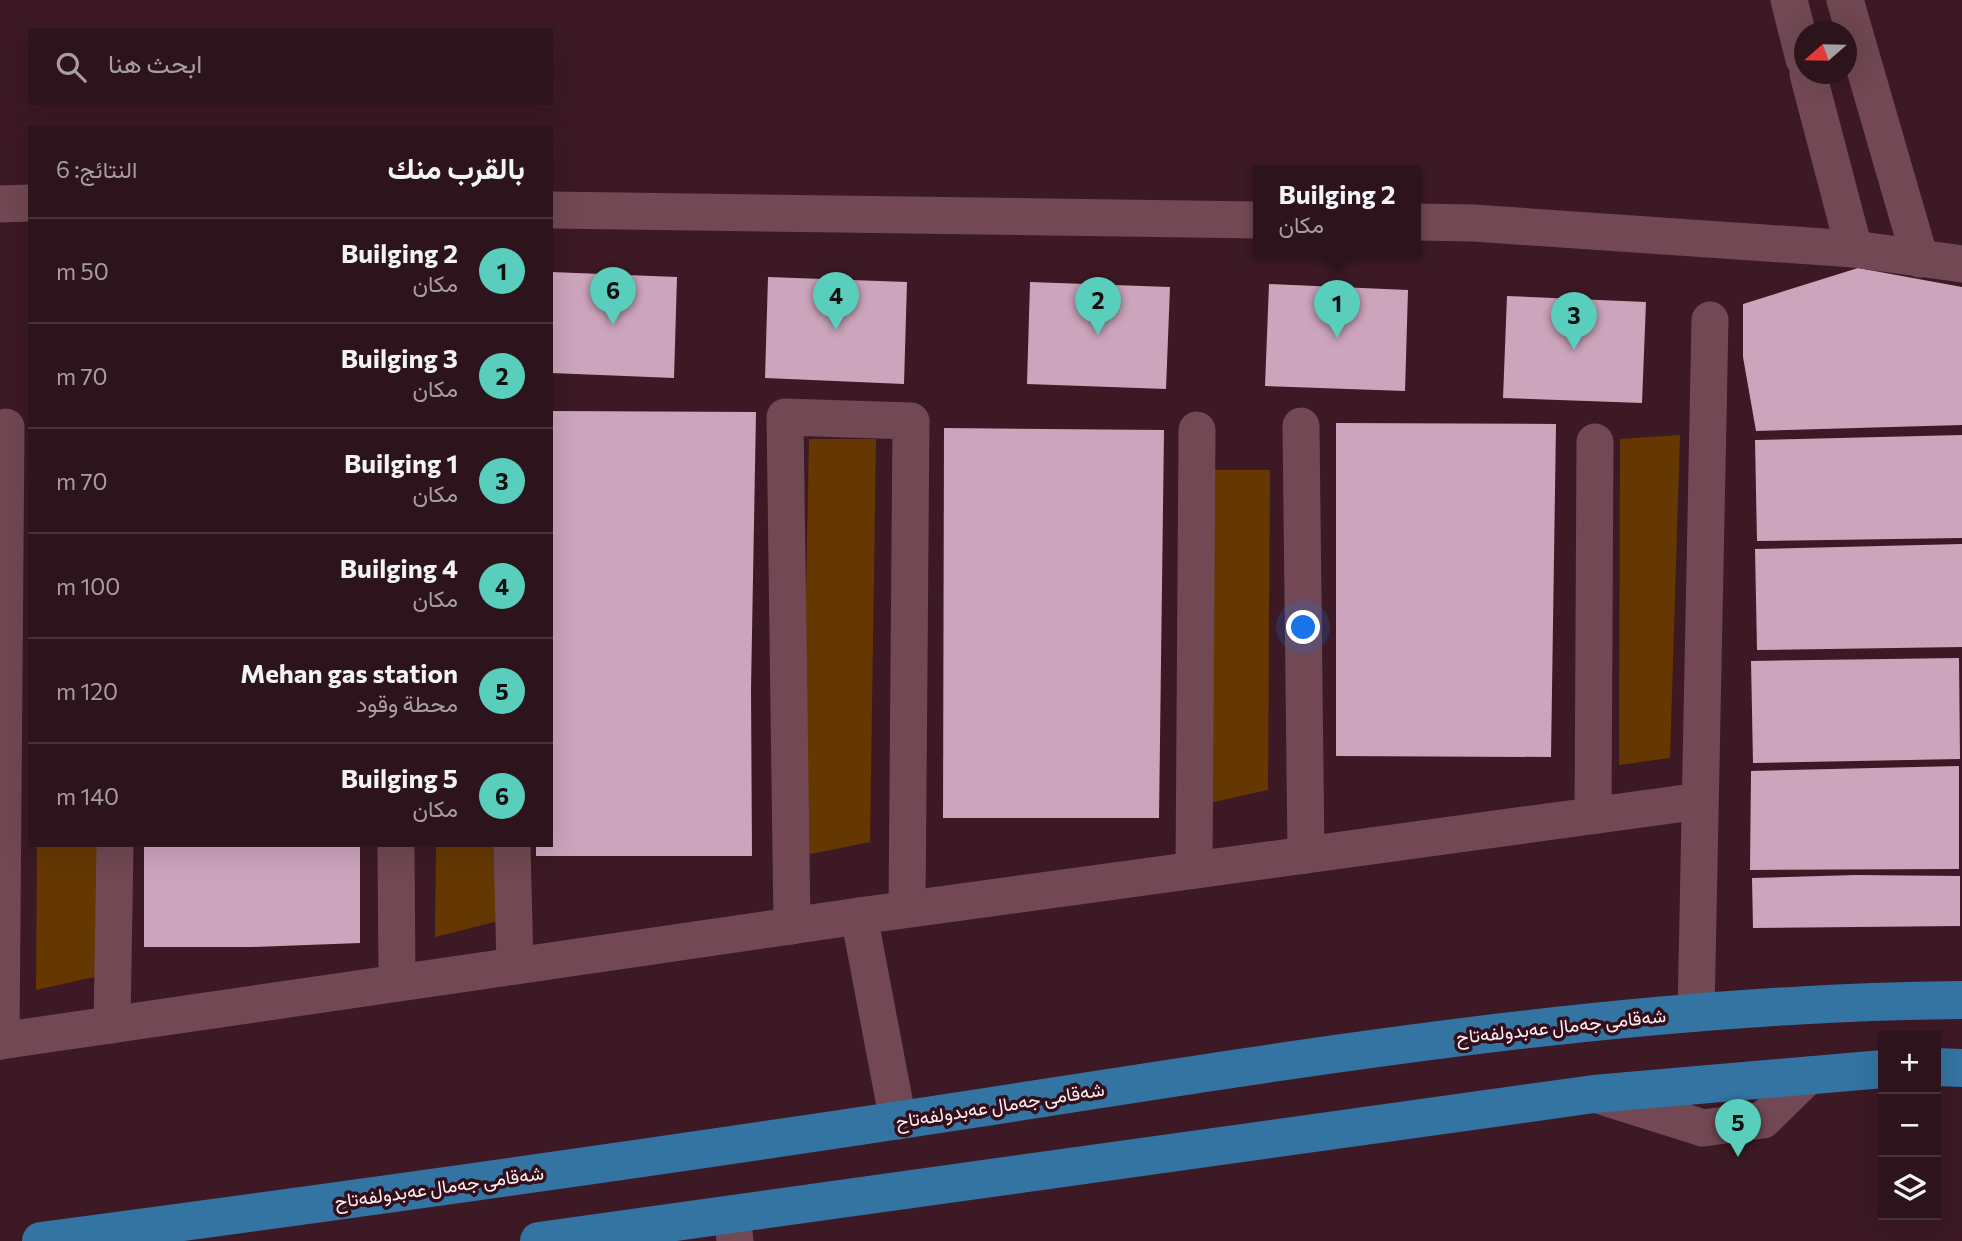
<!DOCTYPE html>
<html lang="ar">
<meta charset="utf-8">
<style>
:root{--surface:#2d131b;--page:#351c24;--text:#f1f3f6;--muted:#a79ea3;--line:#48323a;--accent:#5acebc}
body{margin:0;font-family:Commissioner,Vazirmatn,sans-serif;background:var(--page);color:var(--text);direction:rtl}
.controls{position:absolute;right:21px;bottom:21px;display:grid;overflow:hidden;border-radius:0px;box-shadow:0 7px 28px #0002}
.controls button{width:63px;height:63px;display:grid;place-items:center;padding:0;border:0;border-bottom:2px solid var(--line);background:var(--surface);color:var(--text);font:35px sans-serif}
.compass{position:absolute;left:1794px;top:21px;width:63px;height:63px;border-radius:50%;background:var(--surface);box-shadow:0 7px 28px #0002;rotate:250deg}
.you{position:absolute;left:1304px;top:628px;width:24px;height:24px;margin:-18px;border:5px solid #fff;border-radius:50%;background:#1a73e8;box-shadow:0 0 0 10px #1a73e833}
.badge{display:grid;place-items:center;width:46px;height:46px;border-radius:50%;background:var(--accent);color:#111;font-size:23px;font-weight:700}
.pin{position:absolute;translate:-50% -58px;filter:drop-shadow(0 2px 4px #0008)}
.pin::after{content:'';position:absolute;top:37px;width:24px;height:21px;background:inherit;clip-path:polygon(0 0,100% 0,50% 100%)}
.popup{position:absolute;left:1253px;top:166px;width:168px;height:91px;box-sizing:border-box;display:grid;place-content:center;border-radius:0px;background:var(--surface);filter:drop-shadow(0 2px 5px #0005);font-size:23px;white-space:nowrap;color:var(--muted)}
.popup b{font-size:26px;color:var(--text)}
.popup::after{content:'';position:absolute;left:50%;top:100%;margin-left:-14px;border:14px solid transparent;border-top-color:var(--surface)}
.list{margin:0;padding:0;list-style:none}
h2{display:flex;justify-content:space-between;align-items:center;height:91px;margin:0;padding:0 28px;font-size:30px}
h2 small{font-size:23px;font-weight:400;color:var(--muted)}
.list li{display:grid;grid-template-columns:46px 1fr auto;gap:21px;align-items:center;box-sizing:border-box;height:105px;padding:0 28px;border-top:2px solid var(--line)}
.list b{display:block;font-size:26px;white-space:nowrap}
.list p{margin:0;font-size:23px;white-space:nowrap;color:var(--muted)}
.list em{font-size:23px;font-style:normal;color:var(--muted)}
.icon{flex:none;width:38px;height:38px;fill:none;stroke:currentColor;stroke-width:2;stroke-linecap:round;stroke-linejoin:round}
.map{position:relative;flex:none;width:1962px;height:1241px;overflow:hidden;direction:ltr}
.search{position:absolute;background:var(--surface);box-shadow:0 7px 28px #0002;left:28px;top:28px;width:525px;height:77px;display:flex;align-items:center;gap:18px;box-sizing:border-box;padding:0 24px;border-radius:0px;color:var(--muted);font-size:26px}
.panel{position:absolute;background:var(--surface);box-shadow:0 7px 28px #0002;left:28px;top:126px;width:525px;height:721px;border-radius:0px;direction:rtl}
.map>svg:first-child{display:block}
</style>
<div class="map">
<svg width="1962" height="1241" viewBox="0 0 1962 1241">
<rect width="100%" height="100%" fill="#3c1924"/>
<g fill="#653802">
<path d="M1680,435L1670,758L1619,765L1620,439Z"/>
<path d="M809,439H876L870,842L801,856Z"/>
<path d="M1209,470H1270L1268,790L1205,804Z"/>
<path d="M37,845H98L99,976L36,990Z"/>
<path d="M436,845H498V921L435,937Z"/>
</g>
<g fill="#cca4bc">
<path d="M1858,268L1962,287V425L1756,431L1743,357V304Z"/>
<path d="M551,272L677,277L674,378L551,373Z"/>
<path d="M768,277L907,282L904,384L765,378Z"/>
<path d="M1030,282L1170,287L1166,389L1027,384Z"/>
<path d="M1269,284L1408,290L1405,391L1265,386Z"/>
<path d="M1507,296L1646,302L1642,403L1503,398Z"/>
<path d="M551,411L756,412L751,689L752,856H536V845H551Z"/>
<path d="M1336,423L1556,424L1551,757L1336,756Z"/>
<path d="M944,428L1164,430L1159,818H943Z"/>
<path d="M1962,435V538L1757,541L1755,440Z"/>
<path d="M1962,544V647L1757,650L1755,549Z"/>
<path d="M1959,658L1960,759L1753,763L1751,661Z"/>
<path d="M1959,766V869L1750,870L1751,771Z"/>
<path d="M144,845H360V943L252,947H144Z"/>
<path d="M1856,875L1960,876V926L1753,928L1752,878Z"/>
</g>
<g fill="none" stroke-linecap="round" stroke-linejoin="round">
<g stroke="#714853" stroke-width="37">
<path d="M1789,0L1804,59"/>
<path d="M1845,0L1920,259"/>
<path d="M1808,74L1854,249"/>
<path d="M0,204L30,203"/>
<path d="M551,210L1258,220"/>
<path d="M1416,222L1473,223L1854,249L1962,264"/>
<path d="M1301,426L1306,855"/>
<path d="M1593,815L1595,442"/>
<path d="M396,845L397,983"/>
<path d="M512,845L515,966"/>
<path d="M1194,870L1197,430"/>
<path d="M859,916L898,1121"/>
<path d="M792,926L785,417L911,421L907,909"/>
<path d="M1696,1013L1710,320"/>
<path d="M112,1025L115,845"/>
<path d="M0,1041L859,916L1700,801"/>
<path d="M1,1041L6,427"/>
<path d="M1595,1094L1703,1128L1763,1120L1809,1075"/>
<path d="M732,1214L735,1241"/>
</g>
<g stroke="#3474a3" stroke-width="38">
<path d="M1936,1067L1962,1068"/>
<path d="M41,1241C350,1200 658,1157 966,1110C1297,1059 1627,1003 1962,1000"/>
<path d="M539,1241L1594,1094L1883,1069"/>
</g>
</g>
<g text-anchor="middle" stroke-width="7" stroke-linejoin="round" paint-order="stroke">
<g font-size="19" fill="#fcedf0" stroke="#320f1a">
<text transform="translate(1561 1026) rotate(-6)" y="7">شەقامی جەمال عەبدولفەتاح</text>
<text transform="translate(1000 1105) rotate(-9)" y="7">شەقامی جەمال عەبدولفەتاح</text>
<text transform="translate(439 1187) rotate(-8)" y="7">شەقامی جەمال عەبدولفەتاح</text>
</g>
</g>
</svg>
<div class="controls">
<button>+</button>
<button>−</button>
<button><svg class="icon" aria-label="layers" viewBox="0 0 24 24"><path d="M12 4l9 5-9 5-9-5zM3 14l9 5 9-5"/></svg></button>
</div>
<svg class="compass" viewBox="-18 -18 36 36"><path d="M0-13l5 13h-10z" fill="#e53935"/><path d="M0 13l5-13h-10z" fill="#a79ea3"/></svg>
<div class="you"></div>
<div class="pin badge" style="left:1337px;top:338px">1</div>
<div class="popup"><b>Builging 2</b>مكان</div>
<div class="pin badge" style="left:1098px;top:335px">2</div>
<div class="pin badge" style="left:1574px;top:350px">3</div>
<div class="pin badge" style="left:836px;top:330px">4</div>
<div class="pin badge" style="left:1738px;top:1157px">5</div>
<div class="pin badge" style="left:613px;top:325px">6</div>
<div class="search"><svg class="icon" aria-label="search" viewBox="0 0 24 24"><circle cx="10" cy="10" r="6"/><path d="M15 15l6 6"/></svg>ابحث هنا</div>
<section class="panel">
<h2>بالقرب منك<small>النتائج: 6</small></h2>
<ul class="list">
<li><span class="badge">1</span><div><b>Builging 2</b><p>مكان</p></div><em>50 m</em></li>
<li><span class="badge">2</span><div><b>Builging 3</b><p>مكان</p></div><em>70 m</em></li>
<li><span class="badge">3</span><div><b>Builging 1</b><p>مكان</p></div><em>70 m</em></li>
<li><span class="badge">4</span><div><b>Builging 4</b><p>مكان</p></div><em>100 m</em></li>
<li><span class="badge">5</span><div><b>Mehan gas station</b><p>محطة وقود</p></div><em>120 m</em></li>
<li><span class="badge">6</span><div><b>Builging 5</b><p>مكان</p></div><em>140 m</em></li>
</ul>
</section>
</div>
